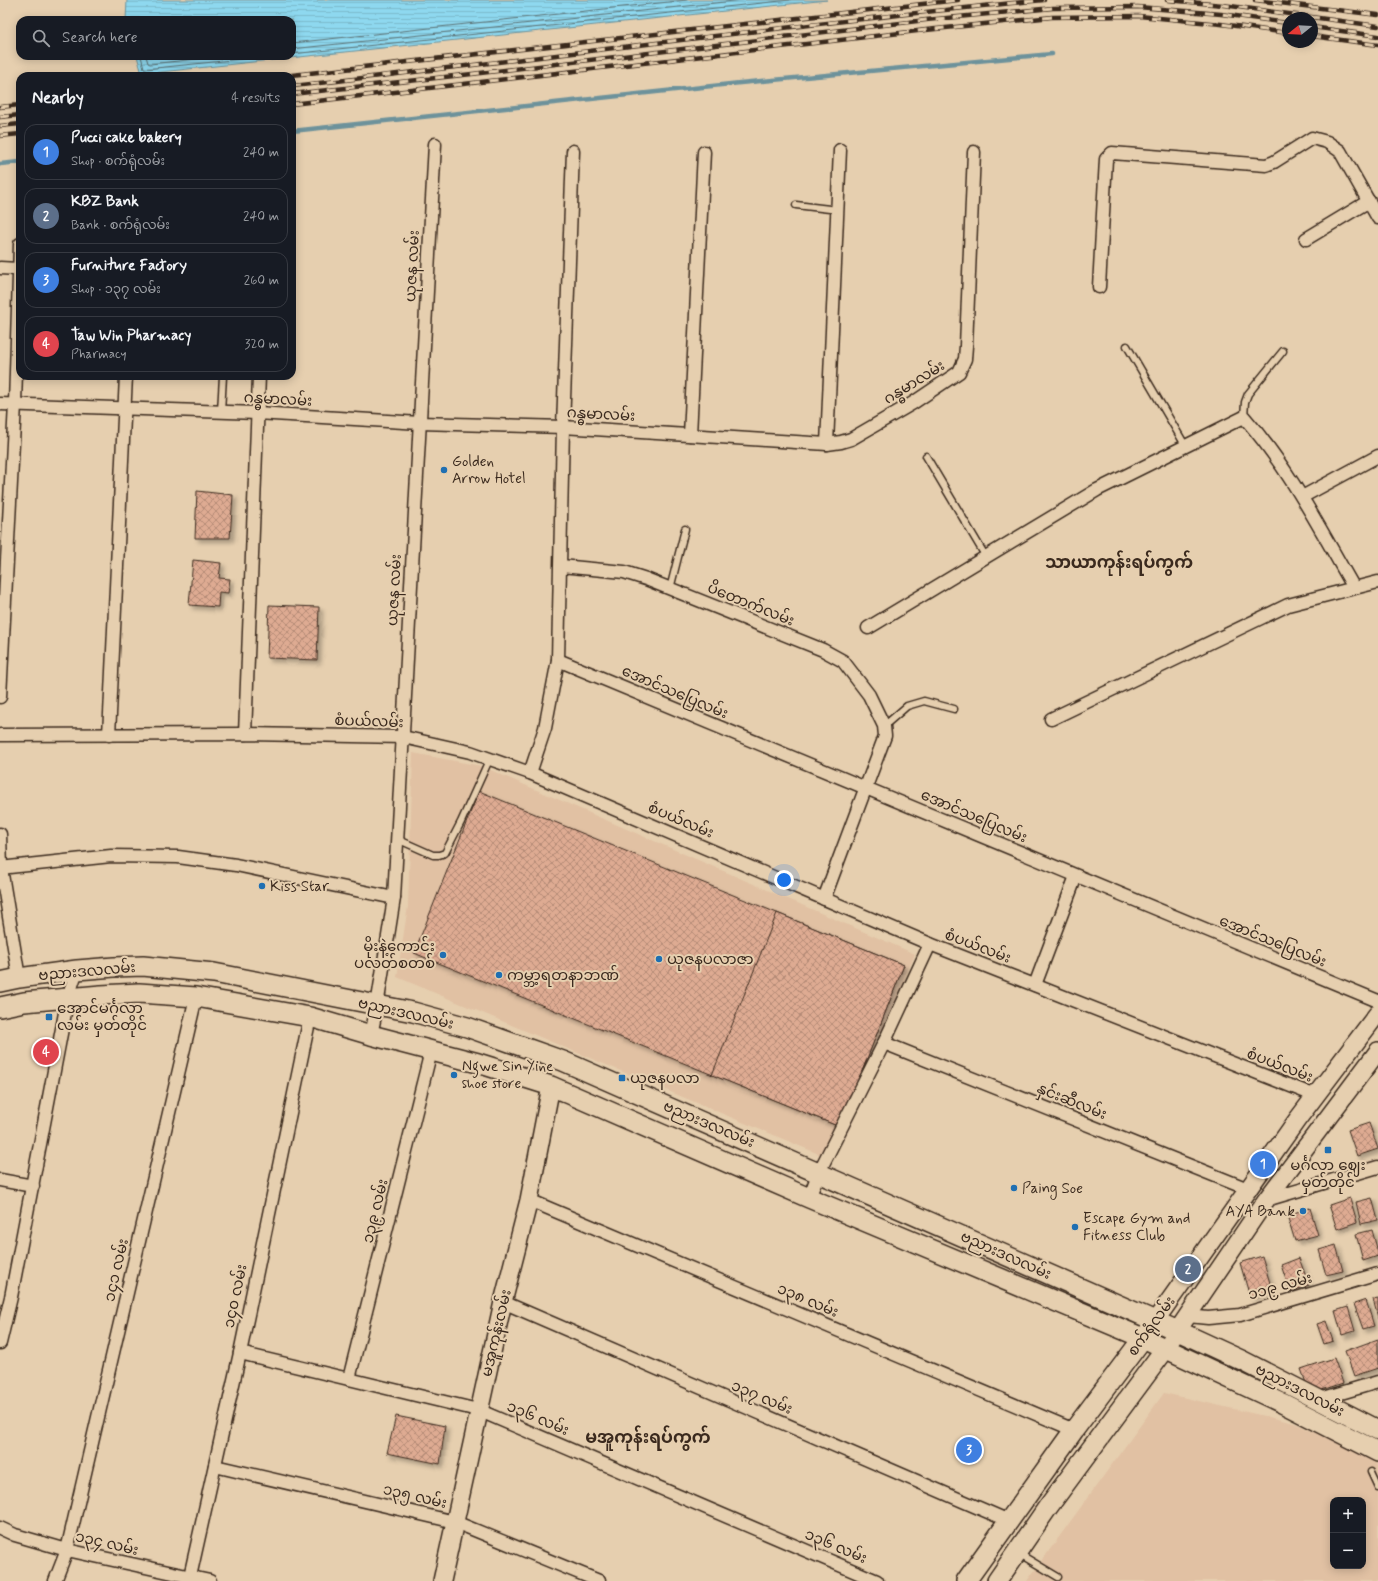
<!DOCTYPE html>
<meta charset="utf-8">
<style>
:root{--surface:#171b24;--page:#20242c;--text:#f1f3f6;--muted:#9ea1a6;--line:#363941;--accent:#1f6fb2}
body{margin:0;font-family:Mynerve,"Noto Sans Myanmar",sans-serif;background:var(--page);color:var(--text)}
.controls{position:absolute;right:12px;bottom:12px;display:grid;overflow:hidden;border-radius:8px;box-shadow:0 2px 10px #0003}
.controls button{width:36px;height:36px;display:grid;place-items:center;padding:0;border:0;border-bottom:1px solid var(--line);background:var(--surface);color:var(--text);font:20px sans-serif}
.compass{position:absolute;left:1282px;top:12px;width:36px;height:36px;border-radius:50%;background:var(--surface);box-shadow:0 2px 10px #0003;rotate:252deg}
.you{position:absolute;left:784px;top:880px;width:14px;height:14px;margin:-10px;border:3px solid #fff;border-radius:50%;background:#1a73e8;box-shadow:0 0 0 6px #1a73e833}
.badge{display:grid;place-items:center;width:26px;height:26px;border-radius:50%;background:var(--accent);color:#fff;font-size:13px;font-weight:700}
.pin{position:absolute;translate:-50% -50%;border:2px solid #fff;box-shadow:0 1px 4px #0006}
.list{margin:0;padding:0;list-style:none}
h2{display:flex;justify-content:space-between;align-items:center;height:52px;margin:0;padding:0 16px;font-size:17px}
h2 small{font-size:13px;font-weight:400;color:var(--muted)}
.list li{display:grid;grid-template-columns:26px 1fr auto;gap:12px;align-items:center;box-sizing:border-box;height:56px;margin:0 8px 8px;padding:0 8px;border:1px solid var(--line);border-radius:12px}
.list b{display:block;font-size:15px;white-space:nowrap}
.list p{margin:0;font-size:13px;white-space:nowrap;color:var(--muted)}
.list em{font-size:13px;font-style:normal;color:var(--muted)}
.icon{flex:none;width:22px;height:22px;fill:none;stroke:currentColor;stroke-width:2;stroke-linecap:round;stroke-linejoin:round}
.map{position:relative;flex:none;width:1378px;height:1581px;overflow:hidden}
.search{position:absolute;background:var(--surface);box-shadow:0 2px 10px #0003;left:16px;top:16px;width:280px;height:44px;display:flex;align-items:center;gap:10px;box-sizing:border-box;padding:0 14px;border-radius:12px;color:var(--muted);font-size:15px}
.panel{position:absolute;background:var(--surface);box-shadow:0 2px 10px #0003;left:16px;top:72px;width:280px;height:308px;border-radius:12px}
.map>svg:first-child{display:block}
</style>
<div class="map">
<svg width="1378" height="1581" viewBox="0 0 1378 1581">
<defs>
<pattern id="water-rules" width="6" height="5" patternUnits="userSpaceOnUse"><rect width="6" height="5" fill="#8ed8ef"/><path d="M0 2.5h6" fill="none" stroke="#7bbacc"/></pattern>
<pattern id="building-cross-hatch" width="8" height="8" patternUnits="userSpaceOnUse"><rect width="8" height="8" fill="#deab92"/><path d="M0 0l8 8M0 8l8-8" fill="none" stroke="#b58b77"/></pattern>
<filter id="shadow"><feDropShadow dx="3.5" dy="3.5" stdDeviation="2" flood-color="#0004"/></filter>
</defs>
<rect width="100%" height="100%" fill="#e6cfaf"/>
<filter id="ink" filterUnits="userSpaceOnUse"><feTurbulence type="fractalNoise" baseFrequency=".025" numOctaves="2"/><feDisplacementMap in="SourceGraphic" scale="8" xChannelSelector="R" yChannelSelector="G"/><feConvolveMatrix kernelMatrix="1 2 1 2 8 2 1 2 1" color-interpolation-filters="sRGB"/></filter>
<g filter="url(#ink)">
<g fill="#e1c1a3" fill-rule="evenodd">
<path d="M413,753L481,766L915,954L833,1160L397,977L408,906Z"/>
<path d="M1164,1393L1294,1423L1378,1461V1581H1027ZM1333,1500H1363V1566H1333Z"/>
</g>
<path fill="url(#water-rules)" stroke="#6d929b" d="M127,0H827L142,74L137,56H292V20H126Z"/>
<g fill="none" stroke-linecap="round" stroke-linejoin="round">
<g stroke="#5c7072" stroke-width="1">
<path d="M292,43L687,0"/>
<path d="M292,49L743,0"/>
<path d="M292,54L790,0"/>
<path d="M141,56L144,68L146,69L271,56"/>
<path d="M146,56L148,63L150,64L225,56"/>
</g>
<g stroke="#6d929b" stroke-width="4.5">
<path d="M292,131L740,83L1052,54"/>
<path d="M0,164L20,162"/>
</g>
</g>
<g fill="url(#building-cross-hatch)" stroke="#3b2a1e" filter="url(#shadow)">
<path d="M197,491L233,495L230,538H195Z"/>
<path d="M193,560L221,563L219,578L230,579L228,593L219,592L218,607L189,605Z"/>
<path d="M269,605L319,607L317,660L267,658Z"/>
<path d="M479,791L904,965L840,1127L414,953Z"/>
<path d="M777,913L904,965L840,1127L712,1075Z"/>
<path d="M1369,1123L1378,1149L1357,1156L1348,1130Z"/>
<path d="M1350,1198L1357,1222L1337,1229L1329,1205Z"/>
<path d="M1372,1198L1378,1220L1361,1224L1356,1202Z"/>
<path d="M1310,1208L1318,1235L1295,1241L1287,1215Z"/>
<path d="M1372,1230L1378,1252V1256L1363,1261L1356,1234Z"/>
<path d="M1336,1245L1343,1271L1326,1275L1319,1250Z"/>
<path d="M1262,1256L1272,1290L1250,1297L1240,1263Z"/>
<path d="M1299,1258L1309,1285L1290,1292L1281,1265Z"/>
<path d="M1378,1298V1318L1373,1299Z"/>
<path d="M1366,1300L1374,1326L1363,1329L1354,1304Z"/>
<path d="M1348,1307L1355,1331L1342,1335L1335,1311Z"/>
<path d="M1326,1321L1333,1341L1324,1344L1317,1324Z"/>
<path d="M1378,1339V1368L1354,1376L1345,1351Z"/>
<path d="M1334,1358L1343,1383L1310,1394L1301,1369Z"/>
<path d="M396,1416L445,1426L440,1464L387,1453Z"/>
</g>
<g fill="none" stroke-linecap="round" stroke-linejoin="round">
<defs>
<g id="lane">
<path d="M796,205L838,210"/>
<path d="M1127,346L1185,445"/>
<path d="M221,412L223,376"/>
<path d="M1244,417L1245,402L1248,394L1283,351"/>
<path d="M926,456L986,557"/>
<path d="M670,589L685,529"/>
<path d="M884,726L907,706L924,701L954,709"/>
<path d="M397,839L433,855H439L445,853L461,822L490,758"/>
<path d="M1371,1472L1378,1487"/>
<path d="M1018,1553L1058,1577"/>
</g>
<g id="street">
<path d="M1306,239L1369,201"/>
<path d="M0,268L18,269"/>
<path d="M1099,287L1106,159L1112,153L1266,165L1274,162L1312,138L1327,142L1340,151L1378,218"/>
<path d="M0,404L257,413L420,423L563,427L827,444L841,442L851,439L913,403L959,372L965,359L966,346L974,152"/>
<path d="M690,435L704,152"/>
<path d="M827,444L840,150"/>
<path d="M1302,497L1378,456"/>
<path d="M561,566L624,572L646,579L823,650L843,661L869,695L884,726L885,736L824,899"/>
<path d="M868,628L1097,490L1244,417C1289,468 1320,529 1354,588"/>
<path d="M558,660L1378,1001"/>
<path d="M0,697L15,404L20,244"/>
<path d="M1051,719L1288,605L1378,582"/>
<path d="M245,734L259,376"/>
<path d="M0,735L245,734L403,737L470,752L530,773L930,944L1316,1096"/>
<path d="M109,735L126,376"/>
<path d="M530,773L545,728L558,660L563,427L573,151"/>
<path d="M0,834L1,868L19,978"/>
<path d="M0,868L111,856L178,857L236,865L394,898"/>
<path d="M1035,985L1076,876"/>
<path d="M371,1035L377,1006L394,898L435,144"/>
<path d="M884,1043L1248,1189"/>
<path d="M0,1180L33,1186"/>
<path d="M809,1198L819,1172L884,1043L930,944"/>
<path d="M529,1200L1074,1430"/>
<path d="M1266,1200L1378,1167"/>
<path d="M503,1302L1009,1521"/>
<path d="M1188,1316L1208,1318L1240,1315L1378,1274"/>
<path d="M0,1343L11,1297L68,997L77,970"/>
<path d="M240,1353L478,1410L877,1581"/>
<path d="M349,1379L431,1051"/>
<path d="M1317,1400L1378,1382"/>
<path d="M215,1466L455,1522L599,1581"/>
<path d="M0,1528L15,1535L67,1550L210,1581"/>
<path d="M55,1581L67,1550L196,997"/>
<path d="M189,1581L240,1353L310,1017"/>
</g>
<g id="secondary">
<path d="M1143,1338L1297,1120L1378,1013"/>
<path d="M1165,1349L1266,1200L1378,1051"/>
<path d="M442,1581L503,1302L529,1200L551,1086"/>
</g>
<g id="primary">
<path d="M0,982L19,978L77,970L114,967L143,966L214,973L413,1012L467,1027L563,1061L1178,1331L1243,1361L1378,1430"/>
<path d="M0,1007L24,1002L101,995L139,993L196,997L310,1017L371,1035L478,1063L551,1086L809,1198L1143,1338L1282,1403L1378,1452"/>
<path d="M966,1581L1074,1430L1143,1338"/>
<path d="M997,1581L1048,1507L1165,1349"/>
</g>
</defs>
<use href="#lane" stroke="#3b2a1e" stroke-width="9"/>
<use href="#street" stroke="#3b2a1e" stroke-width="15"/>
<use href="#secondary" stroke="#3b2a1e" stroke-width="20"/>
<use href="#primary" stroke="#3b2a1e" stroke-width="22"/>
<use href="#lane" stroke="#e6cfaf" stroke-width="6"/>
<use href="#street" stroke="#e6cfaf" stroke-width="12"/>
<use href="#secondary" stroke="#e6cfaf" stroke-width="17"/>
<use href="#primary" stroke="#e6cfaf" stroke-width="19"/>
<defs>
<g id="rail">
<path d="M1167,0L1223,5L1378,26"/>
<path d="M1255,0L1378,15"/>
<path d="M1312,27L1378,36"/>
<path d="M1312,36L1378,45"/>
<path d="M283,76L958,0"/>
<path d="M292,86C543,58 793,24 1044,0"/>
<path d="M292,94L472,74L926,20L1053,8L1138,7L1221,14L1288,23"/>
<path d="M292,104L926,30L1052,17L1139,16L1221,24L1288,33"/>
<path d="M0,107L20,105"/>
<path d="M0,117L20,115"/>
<path d="M0,126L20,124"/>
<path d="M0,136L20,134"/>
</g>
</defs>
<use href="#rail" stroke="#3b2a1e" stroke-width="4.5"/>
<use href="#rail" stroke="#e6cfaf" stroke-width="3" stroke-dasharray="9" stroke-linecap="butt"/>
</g>
</g>
<g fill="#1f6fb2" stroke="#e6cfaf" stroke-width="1.5">
<circle cx="444" cy="470" r="4"/>
<circle cx="262" cy="886" r="4"/>
<circle cx="443" cy="955" r="4"/>
<circle cx="659" cy="959" r="4"/>
<circle cx="499" cy="975" r="4"/>
<rect x="45" y="1013" width="8" height="8" rx="2"/>
<circle cx="454" cy="1075" r="4"/>
<rect x="618" y="1074" width="8" height="8" rx="2"/>
<rect x="1324" y="1146" width="8" height="8" rx="2"/>
<circle cx="1014" cy="1188" r="4"/>
<circle cx="1303" cy="1211" r="4"/>
<circle cx="1075" cy="1227" r="4"/>
</g>
<g text-anchor="middle" stroke-width="4" stroke-linejoin="round" paint-order="stroke">
<g font-size="15" fill="#3b2a1e" stroke="#e6cfaf">
<text transform="translate(412 266) rotate(-87)" y="5">ယုဇန လမ်း</text>
<text transform="translate(914 382) rotate(-32)" y="5">ဂန္ဓမာလမ်း</text>
<text transform="translate(278 399) rotate(3)" y="5">ဂန္ဓမာလမ်း</text>
<text transform="translate(601 414) rotate(3)" y="5">ဂန္ဓမာလမ်း</text>
<text transform="translate(394 590) rotate(-87)" y="5">ယုဇန လမ်း</text>
<text transform="translate(751 604) rotate(22)" y="5">ပိတောက်လမ်း</text>
<text transform="translate(675 692) rotate(23)" y="5">အောင်သပြေလမ်း</text>
<text transform="translate(369 721) rotate(2)" y="5">စံပယ်လမ်း</text>
<text transform="translate(974 816) rotate(23)" y="5">အောင်သပြေလမ်း</text>
<text transform="translate(681 820) rotate(23)" y="5">စံပယ်လမ်း</text>
<text transform="translate(1273 941) rotate(22)" y="5">အောင်သပြေလမ်း</text>
<text transform="translate(978 946) rotate(21)" y="5">စံပယ်လမ်း</text>
<text transform="translate(87 971) rotate(-5)" y="5">ဗညားဒလလမ်း</text>
<text transform="translate(406 1013) rotate(13)" y="5">ဗညားဒလလမ်း</text>
<text transform="translate(1280 1065) rotate(21)" y="5">စံပယ်လမ်း</text>
<text transform="translate(1072 1101) rotate(22)" y="5">နှင်းဆီလမ်း</text>
<text transform="translate(709 1124) rotate(23)" y="5">ဗညားဒလလမ်း</text>
<text transform="translate(375 1211) rotate(-76)" y="5">၁၃၉ လမ်း</text>
<text transform="translate(1006 1255) rotate(24)" y="5">ဗညားဒလလမ်း</text>
<text transform="translate(116 1270) rotate(-77)" y="5">၁၄၁ လမ်း</text>
<text transform="translate(1280 1286) rotate(-16)" y="5">၁၁၉ လမ်း</text>
<text transform="translate(235 1296) rotate(-78)" y="5">၁၄၀ လမ်း</text>
<text transform="translate(808 1300) rotate(23)" y="5">၁၃၈ လမ်း</text>
<text transform="translate(1151 1326) rotate(-54)" y="5">စက်ရုံလမ်း</text>
<text transform="translate(496 1333) rotate(-77)" y="5">မအူကုန်းလမ်း</text>
<text transform="translate(1300 1390) rotate(27)" y="5">ဗညားဒလလမ်း</text>
<text transform="translate(762 1397) rotate(23)" y="5">၁၃၇ လမ်း</text>
<text transform="translate(538 1418) rotate(23)" y="5">၁၃၆ လမ်း</text>
<text transform="translate(415 1496) rotate(13)" y="5">၁၃၅ လမ်း</text>
<text transform="translate(107 1543) rotate(13)" y="5">၁၃၄ လမ်း</text>
<text transform="translate(836 1546) rotate(23)" y="5">၁၃၆ လမ်း</text>
</g>
<g font-size="15" fill="#3b2a1e" stroke="#e6cfaf" text-anchor="start">
<text x="452" y="466">Golden<tspan x="452" dy="17">Arrow Hotel</tspan></text>
<text x="270" y="891">Kiss Star</text>
<text x="435" y="951" text-anchor="end">မိုးနဲ့ကောင်း<tspan x="435" dy="17">ပလတ်စတစ်</tspan></text>
<text x="667" y="964">ယုဇနပလာဇာ</text>
<text x="507" y="980">ကမ္ဘာ့ရတနာဘဏ်</text>
<text x="57" y="1013">အောင်မင်္ဂလာ<tspan x="57" dy="17">လမ်း မှတ်တိုင်</tspan></text>
<text x="462" y="1071">Ngwe Sin Yine<tspan x="462" dy="17">shoe store</tspan></text>
<text x="630" y="1083">ယုဇနပလာ</text>
<text x="1328" y="1170" text-anchor="middle">မင်္ဂလာ ဈေး<tspan x="1328" dy="17">မှတ်တိုင်</tspan></text>
<text x="1022" y="1193">Paing Soe</text>
<text x="1295" y="1216" text-anchor="end">AYA Bank</text>
<text x="1083" y="1223">Escape Gym and<tspan x="1083" dy="17">Fitness Club</tspan></text>
</g>
<g font-size="17" font-weight="bold" fill="#3b2a1e" stroke="#e6cfaf">
<text x="1119" y="568">သာယာကုန်းရပ်ကွက်</text>
<text x="648" y="1443">မအူကုန်းရပ်ကွက်</text>
</g>
</g>
</svg>
<div class="controls">
<button>+</button>
<button>−</button>
</div>
<svg class="compass" viewBox="-18 -18 36 36"><path d="M0-13l5 13h-10z" fill="#e53935"/><path d="M0 13l5-13h-10z" fill="#9ea1a6"/></svg>
<div class="you"></div>
<div class="pin badge" style="left:1263px;top:1164px;background:#3f7fe0">1</div>
<div class="pin badge" style="left:1188px;top:1269px;background:#5c6f8a">2</div>
<div class="pin badge" style="left:969px;top:1450px;background:#3f7fe0">3</div>
<div class="pin badge" style="left:46px;top:1052px;background:#e0444e">4</div>
<div class="search"><svg class="icon" aria-label="search" viewBox="0 0 24 24"><circle cx="10" cy="10" r="6"/><path d="M15 15l6 6"/></svg>Search here</div>
<section class="panel">
<h2>Nearby<small>4 results</small></h2>
<ul class="list">
<li><span class="badge" style="background:#3f7fe0">1</span><div><b>Pucci cake bakery</b><p>Shop · စက်ရုံလမ်း</p></div><em>240 m</em></li>
<li><span class="badge" style="background:#5c6f8a">2</span><div><b>KBZ Bank</b><p>Bank · စက်ရုံလမ်း</p></div><em>240 m</em></li>
<li><span class="badge" style="background:#3f7fe0">3</span><div><b>Furniture Factory</b><p>Shop · ၁၃၇ လမ်း</p></div><em>260 m</em></li>
<li><span class="badge" style="background:#e0444e">4</span><div><b>Taw Win Pharmacy</b><p>Pharmacy</p></div><em>320 m</em></li>
</ul>
</section>
</div>
